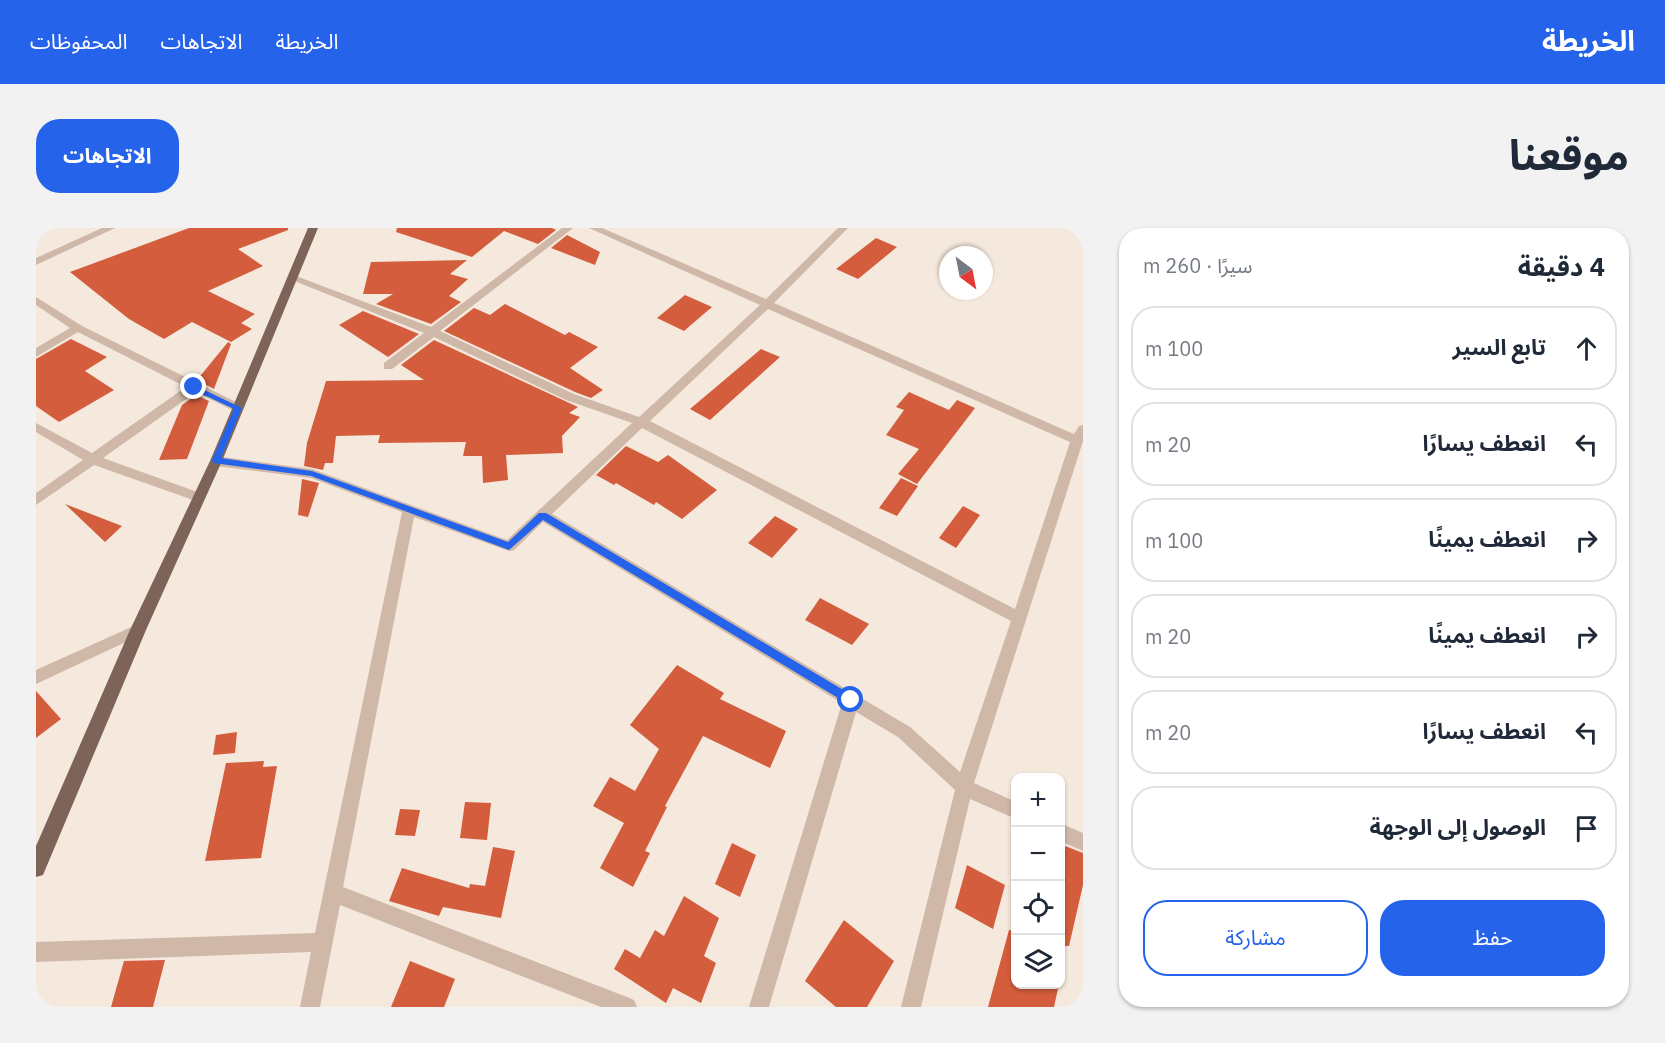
<!DOCTYPE html>
<html lang="ar">
<meta charset="utf-8">
<style>
:root{--surface:#fff;--page:#f2f2f3;--text:#1f2937;--muted:#747a83;--line:#e0e1e3;--accent:#2563eb}
body{margin:0;font-family:"IBM Plex Sans","Noto Sans Arabic",sans-serif;background:var(--page);color:var(--text);direction:rtl}
.controls{position:absolute;right:18px;bottom:18px;display:grid;overflow:hidden;border-radius:12px;box-shadow:0 2px 4px #0004}
.controls button{width:54px;height:54px;display:grid;place-items:center;padding:0;border:0;border-bottom:2px solid var(--line);background:var(--surface);color:var(--text);font:30px sans-serif}
.compass{position:absolute;left:903px;top:18px;width:54px;height:54px;border-radius:50%;background:var(--surface);box-shadow:0 2px 4px #0004;rotate:148deg}
.stop{position:absolute;width:18px;height:18px;margin:-14px;border:4px solid #2563eb;border-radius:50%;background:#fff}
.stop.end{background:#2563eb;border-color:#fff;box-shadow:0 2px 6px #0008}
.list{margin:0;padding:0;list-style:none}
h2{display:flex;justify-content:space-between;align-items:center;height:78px;margin:0;padding:0 24px;font-size:26px}
h2 small{font-size:20px;font-weight:400;color:var(--muted)}
.list li{display:grid;grid-template-columns:39px 1fr auto;gap:18px;align-items:center;box-sizing:border-box;height:84px;margin:0 12px 12px;padding:0 12px;border:2px solid var(--line);border-radius:24px}
.list b{display:block;font-size:22px;white-space:nowrap}
.list em{font-size:20px;font-style:normal;color:var(--muted)}
.actions{display:flex;gap:12px;padding:18px 24px}
.actions a{flex:1;padding:14px 0;border:2px solid var(--accent);border-radius:24px;text-align:center;font-size:21px;color:var(--accent)}
.actions .main{background:var(--accent);color:#fff}
.icon{flex:none;width:33px;height:33px;fill:none;stroke:currentColor;stroke-width:2;stroke-linecap:round;stroke-linejoin:round}
.map{position:relative;flex:none;width:1047px;height:779px;overflow:hidden;direction:ltr;border-radius:24px}
header{display:flex;align-items:center;gap:36px;box-sizing:border-box;height:84px;padding:0 30px;background:var(--accent);color:#fff}
header strong{font-size:28px}
nav{display:flex;gap:33px;margin-inline-start:auto;font-size:21px}
.intro{display:flex;align-items:center;justify-content:space-between;box-sizing:border-box;height:144px;padding:0 36px}
h1{margin:0;font-size:42px}
.button{padding:15px 27px;border-radius:24px;background:var(--accent);color:#fff;font-size:21px;font-weight:700}
main{display:flex;gap:36px;padding:0 36px}
aside{flex:1;background:var(--surface);border-radius:24px;box-shadow:0 2px 4px #0004}
.map>svg:first-child{display:block}
</style>
<header>
<strong>الخريطة</strong>
<nav><a>الخريطة</a><a>الاتجاهات</a><a>المحفوظات</a></nav>
</header>
<div class="intro"><h1>موقعنا</h1><a class="button">الاتجاهات</a></div>
<main>
<aside>
<h2>4 دقيقة<small>سيرًا · 260 m</small></h2>
<ul class="list">
<li><svg class="icon" aria-label="ahead" viewBox="0 0 24 24"><path d="M12 20V5M6 11l6-6 6 6"/></svg><div><b>تابع السير</b></div><em>100 m</em></li>
<li><svg class="icon" aria-label="left" viewBox="0 0 24 24"><path d="M17 20v-9H6M10 6l-5 5 5 5"/></svg><div><b>انعطف يسارًا</b></div><em>20 m</em></li>
<li><svg class="icon" aria-label="right" viewBox="0 0 24 24"><path d="M7 20v-9h11M14 6l5 5-5 5"/></svg><div><b>انعطف يمينًا</b></div><em>100 m</em></li>
<li><svg class="icon" aria-label="right" viewBox="0 0 24 24"><path d="M7 20v-9h11M14 6l5 5-5 5"/></svg><div><b>انعطف يمينًا</b></div><em>20 m</em></li>
<li><svg class="icon" aria-label="left" viewBox="0 0 24 24"><path d="M17 20v-9H6M10 6l-5 5 5 5"/></svg><div><b>انعطف يسارًا</b></div><em>20 m</em></li>
<li><svg class="icon" aria-label="arrive" viewBox="0 0 24 24"><path d="M6 21V4h12l-3 4 3 4H6"/></svg><div><b>الوصول إلى الوجهة</b></div></li>
</ul>
<div class="actions"><a class="main">حفظ</a><a>مشاركة</a></div>
</aside>
<div class="map">
<svg width="1047" height="779" viewBox="0 0 1047 779">
<rect width="100%" height="100%" fill="#f5e9dd"/>
<g fill="#d35d3d">
<path d="M153,0H252V2L202,21L227,38L172,63L219,86L205,95L216,101L195,114L156,94L128,111L93,91L34,44Z"/>
<path d="M361,0H516L520,2L502,16L468,3L436,29L360,4Z"/>
<path d="M531,7L564,24L559,37L515,20Z"/>
<path d="M840,10L861,19L822,51L800,41Z"/>
<path d="M431,32L414,46L432,51L413,68L425,74L395,96L340,76L357,66H327L335,34Z"/>
<path d="M649,67L676,79L648,103L621,90Z"/>
<path d="M469,76L529,107L533,104L562,119L534,140L567,162L555,170L539,164L408,103L438,80L454,87Z"/>
<path d="M327,83L383,106L352,129L303,97Z"/>
<path d="M35,111L71,129L49,143L78,162L23,194L0,178V131Z"/>
<path d="M398,112L542,179L533,185L544,189L526,208L527,225L470,227L472,252L447,255L446,228H427L430,214L342,215L344,207L300,208L297,235H289L287,242L268,238L271,215L290,153L388,152L365,137Z"/>
<path d="M192,114L195,116L178,161L161,152Z"/>
<path d="M725,121L744,129L674,192L654,181Z"/>
<path d="M873,164L913,182L921,172L939,180L881,256L862,246L883,221L850,207L868,182L860,179Z"/>
<path d="M160,167L173,173L151,231L123,232L146,177Z"/>
<path d="M590,218L622,234L632,227L681,262L646,291L620,274L618,277L580,255L578,257L560,247Z"/>
<path d="M865,250L882,258L861,288L843,280Z"/>
<path d="M266,251L283,255L272,289L262,287Z"/>
<path d="M29,276L86,298L69,314Z"/>
<path d="M927,278L944,287L920,320L903,310Z"/>
<path d="M739,288L762,301L736,330L712,315Z"/>
<path d="M784,370L833,396L816,417L769,392Z"/>
<path d="M641,437L688,465L684,471L750,503L734,540L667,508L629,578L631,579L609,623L614,625L597,659L564,640L588,595L557,578L574,549L599,563L623,521L594,497Z"/>
<path d="M0,463L25,491L0,510Z"/>
<path d="M201,504L199,525L177,527L180,507Z"/>
<path d="M228,533L227,539L241,538L225,630L169,633L190,535Z"/>
<path d="M429,574L455,575L451,612L424,610Z"/>
<path d="M364,581L384,582L379,608L359,607Z"/>
<path d="M696,615L720,627L704,669L679,656Z"/>
<path d="M1024,616L1047,625V657L1033,718H1024Z"/>
<path d="M457,619L479,623L465,690L407,679L403,688L353,673L366,640L433,660L434,656L449,658Z"/>
<path d="M931,637L969,657L957,701L919,680Z"/>
<path d="M648,668L683,690L668,728L680,735L665,775L637,760L630,775L578,741L589,721L604,730L619,702L628,708Z"/>
<path d="M808,692L858,733L831,779H800L769,753Z"/>
<path d="M973,702L980,703V756H1023L1018,779H952Z"/>
<path d="M129,732L117,779H75L88,733Z"/>
<path d="M374,733L419,751L408,779H355Z"/>
</g>
<g fill="none" stroke-linecap="round" stroke-linejoin="round">
<g fill="#cfb8a7" fill-rule="evenodd">
<path d="M66,0H79L0,37V30Z"/>
<path d="M526,0H537L404,103L538,166L603,189L724,77L553,0H566L730,71L802,0H812L738,75L1038,206L1043,198L1047,197V213L938,555L980,574V591L934,571L885,779H865L919,562L862,509L820,484L733,779H713L806,475L507,294L478,322L473,323L378,289L307,659L591,769L598,772L601,779H565L304,677L284,779H264L275,724L0,734V714L279,705L366,284L275,250L180,238L174,233L180,228L276,241L471,312L596,195L530,172L398,109L356,141H348V135L388,105L251,50L260,48L395,99ZM732,81L1034,214L979,381L614,193ZM606,200L975,393L924,544L874,499L516,286Z"/>
<path d="M0,69L46,98L206,177V183H198L160,164L67,230L167,266L169,269L167,272H157L58,237L0,277V265L47,232L0,204V195L56,225L150,159L42,104L0,129V120L34,100L0,77Z"/>
<path d="M102,396L107,398L110,402L107,406L0,456V442Z"/>
<path d="M1024,595L1047,605V623L1024,613Z"/>
</g>
<path fill="#7e6458" fill-rule="evenodd" d="M272,0H282L186,233L110,402L7,647L0,649V618L94,402L174,233Z"/>
</g>
<path fill="#2563eb" d="M158,157L206,180L185,230L276,243L472,314L503,285H510L819,469V476H812L507,292L473,322L275,248L177,235L176,232L198,181L155,161L154,159Z"/>
</svg>
<div class="controls">
<button>+</button>
<button>−</button>
<button><svg class="icon" aria-label="locate" viewBox="0 0 24 24"><circle cx="12" cy="12" r="6"/><path d="M12 2v4M12 18v4M2 12h4M18 12h4"/></svg></button>
<button><svg class="icon" aria-label="layers" viewBox="0 0 24 24"><path d="M12 4l9 5-9 5-9-5zM3 14l9 5 9-5"/></svg></button>
</div>
<svg class="compass" viewBox="-18 -18 36 36"><path d="M0-13l5 13h-10z" fill="#e53935"/><path d="M0 13l5-13h-10z" fill="#747a83"/></svg>
<div class="stop" style="left:815px;top:472px"></div>
<div class="stop end" style="left:158px;top:159px"></div>
</div>
</main>
